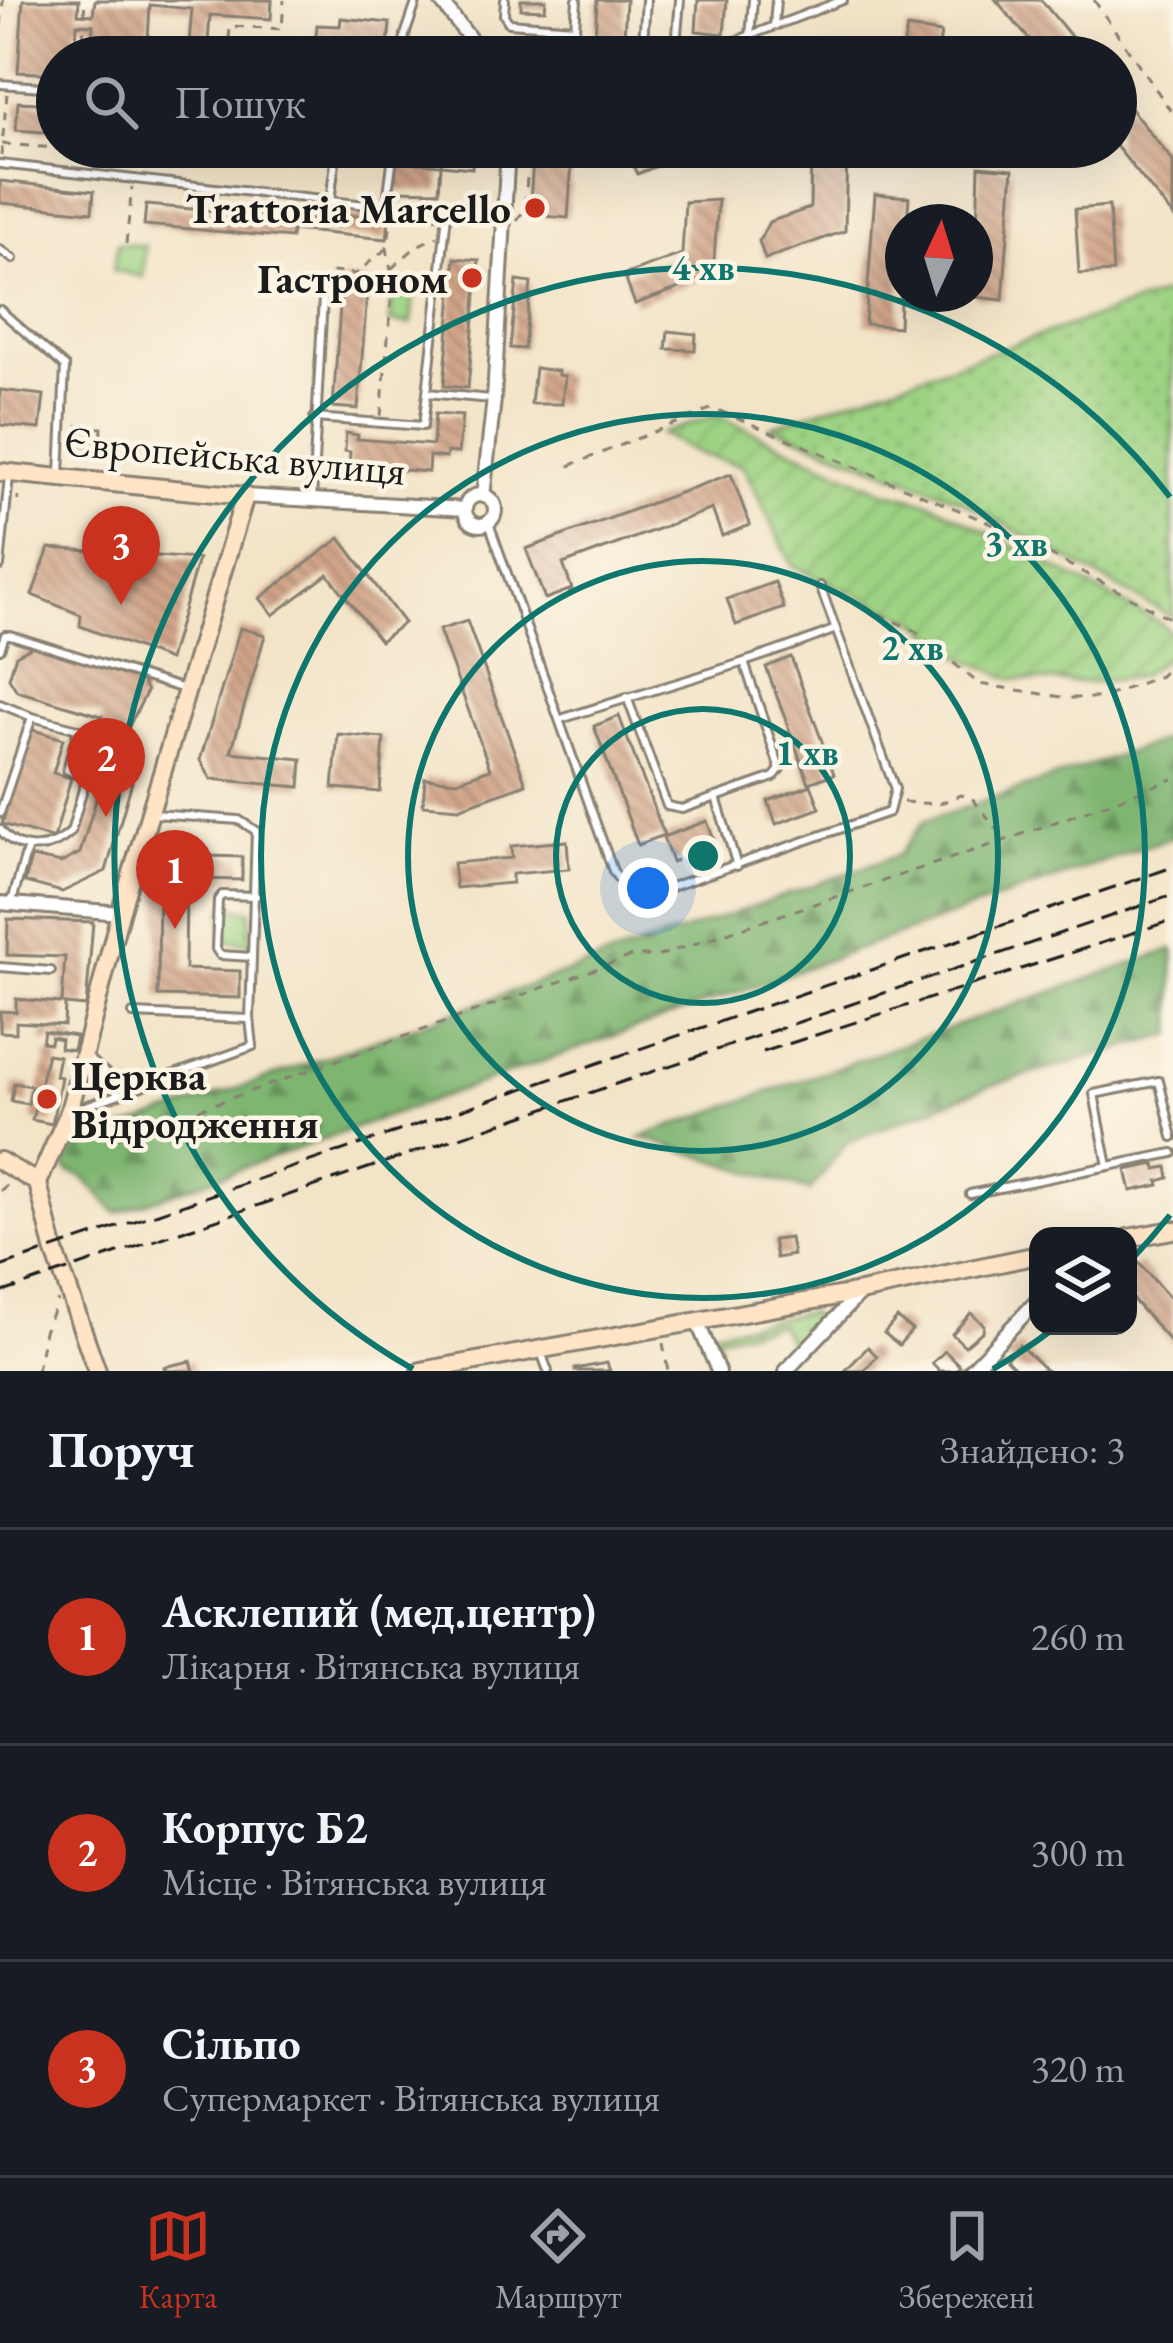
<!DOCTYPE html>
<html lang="uk">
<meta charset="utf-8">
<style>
:root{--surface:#171b24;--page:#20242c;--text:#f1f3f6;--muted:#9ea1a6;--line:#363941;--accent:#c8321e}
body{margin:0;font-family:"EB Garamond",serif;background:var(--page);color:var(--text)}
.controls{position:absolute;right:36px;bottom:36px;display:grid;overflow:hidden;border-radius:24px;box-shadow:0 12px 48px #0002}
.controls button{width:108px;height:108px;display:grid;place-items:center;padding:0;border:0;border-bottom:3px solid var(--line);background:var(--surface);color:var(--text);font:60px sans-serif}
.compass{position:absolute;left:885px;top:204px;width:108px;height:108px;border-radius:50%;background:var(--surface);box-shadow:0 12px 48px #0002;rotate:4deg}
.you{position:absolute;left:648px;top:888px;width:42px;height:42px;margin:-30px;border:9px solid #fff;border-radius:50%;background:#1a73e8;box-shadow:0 0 0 18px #1a73e833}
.badge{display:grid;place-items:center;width:78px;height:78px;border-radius:50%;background:var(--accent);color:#fff;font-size:39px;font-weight:700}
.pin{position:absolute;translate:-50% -99px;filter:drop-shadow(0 3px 6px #0008)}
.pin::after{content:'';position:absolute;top:63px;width:42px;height:36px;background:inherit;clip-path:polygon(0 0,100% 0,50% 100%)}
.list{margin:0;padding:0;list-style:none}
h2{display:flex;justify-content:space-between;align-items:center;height:156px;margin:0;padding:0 48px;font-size:51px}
h2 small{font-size:39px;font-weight:400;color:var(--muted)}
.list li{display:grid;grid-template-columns:78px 1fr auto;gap:36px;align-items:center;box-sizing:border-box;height:216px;padding:0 48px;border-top:3px solid var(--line)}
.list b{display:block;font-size:45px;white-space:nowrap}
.list p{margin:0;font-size:39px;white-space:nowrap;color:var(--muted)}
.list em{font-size:39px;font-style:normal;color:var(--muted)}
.icon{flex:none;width:66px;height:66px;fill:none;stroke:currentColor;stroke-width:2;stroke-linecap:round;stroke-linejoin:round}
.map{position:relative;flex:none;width:1173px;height:1371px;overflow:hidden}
.search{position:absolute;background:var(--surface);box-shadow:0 12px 48px #0002;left:36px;right:36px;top:36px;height:132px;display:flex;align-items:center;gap:30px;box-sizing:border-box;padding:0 42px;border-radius:66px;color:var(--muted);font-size:45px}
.sheet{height:804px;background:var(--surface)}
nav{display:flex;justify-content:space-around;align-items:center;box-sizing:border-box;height:168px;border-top:3px solid var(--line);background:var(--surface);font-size:33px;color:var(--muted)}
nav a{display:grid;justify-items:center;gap:6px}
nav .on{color:var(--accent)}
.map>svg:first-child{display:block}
</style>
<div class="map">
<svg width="1173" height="1371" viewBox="0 0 1173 1371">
<defs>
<pattern id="grass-dots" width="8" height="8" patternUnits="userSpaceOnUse" patternTransform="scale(3)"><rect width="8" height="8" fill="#9ed383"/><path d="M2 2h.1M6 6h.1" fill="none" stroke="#88b571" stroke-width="1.8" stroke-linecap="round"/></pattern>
<pattern id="forest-firs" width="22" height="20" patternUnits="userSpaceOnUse" patternTransform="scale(3)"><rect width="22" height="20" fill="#7eb571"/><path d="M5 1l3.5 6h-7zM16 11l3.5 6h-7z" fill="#66925c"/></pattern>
<pattern id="park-crowns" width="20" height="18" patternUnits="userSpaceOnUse" patternTransform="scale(3)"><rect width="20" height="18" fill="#9ed383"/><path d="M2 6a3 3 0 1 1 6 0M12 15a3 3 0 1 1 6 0" fill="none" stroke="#88b571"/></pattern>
<pattern id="garden-furrows" width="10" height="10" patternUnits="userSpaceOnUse" patternTransform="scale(3)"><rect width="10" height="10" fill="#9ed383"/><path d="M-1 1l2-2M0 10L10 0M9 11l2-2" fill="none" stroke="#88b571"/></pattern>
<pattern id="building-back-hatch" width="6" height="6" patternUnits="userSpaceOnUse" patternTransform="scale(3)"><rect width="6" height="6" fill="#d1a489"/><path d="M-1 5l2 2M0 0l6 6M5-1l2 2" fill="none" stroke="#a9856f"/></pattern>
</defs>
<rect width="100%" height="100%" fill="#fcf5e5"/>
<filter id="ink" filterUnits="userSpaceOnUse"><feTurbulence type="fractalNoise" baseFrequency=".00833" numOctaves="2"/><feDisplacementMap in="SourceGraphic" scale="24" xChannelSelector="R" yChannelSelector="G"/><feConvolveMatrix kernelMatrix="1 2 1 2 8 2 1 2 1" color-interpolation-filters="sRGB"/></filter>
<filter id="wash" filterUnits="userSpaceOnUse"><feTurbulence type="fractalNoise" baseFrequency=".004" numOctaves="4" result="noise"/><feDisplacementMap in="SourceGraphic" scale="48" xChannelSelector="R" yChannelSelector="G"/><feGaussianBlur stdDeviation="2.7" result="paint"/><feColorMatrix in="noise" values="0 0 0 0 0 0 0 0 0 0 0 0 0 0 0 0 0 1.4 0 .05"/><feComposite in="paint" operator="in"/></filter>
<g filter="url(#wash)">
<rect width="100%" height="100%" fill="#f3e4c8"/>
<g fill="url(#grass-dots)" stroke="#5d7850" stroke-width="3">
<path d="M1173,291V618L959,499L771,426Z"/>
<path d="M809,1312L819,1323L794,1352L779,1324L716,1337L720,1347H716L708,1332Z"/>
</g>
<g fill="url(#forest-firs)" stroke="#4d6846" stroke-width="3">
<path d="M1173,737V837L116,1213L82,1176L68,1172L59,1153L72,1114L88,1111L100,1137L899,855L923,822Z"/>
<path d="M1173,949V1034L986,1087L847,1142L810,1191L641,1137Z"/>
</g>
<g fill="url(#park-crowns)" stroke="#5d7850" stroke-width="3">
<path d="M118,243L145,246L143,277L113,270Z"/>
<path d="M225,907L251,910L250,944L224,940L222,913Z"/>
</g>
<path fill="url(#garden-furrows)" stroke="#5d7850" stroke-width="3" d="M716,415L886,492L932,503L1162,624L1172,635L1171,654L1140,676L1093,683L1011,679L959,656L918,622L793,566L743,466L699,454L661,434Z"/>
<path fill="#9ed383" stroke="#5d7850" stroke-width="3" d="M394,285L414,287L411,324L390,322Z"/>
<g id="blocks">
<g fill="url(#building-back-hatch)" fill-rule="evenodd">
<path d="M23,0H79L78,14L93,15L95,0H272L271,19L210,15L208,44L220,45L219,57H139L140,44L92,41L93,25L77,24L75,57H57V74L18,72ZM150,5L192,9L189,43L148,40Z"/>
<path d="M521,0H546L545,10L521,9Z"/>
<path d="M597,0H626L623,57H594Z"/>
<path d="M698,0H727L724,34L696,31Z"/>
<path d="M996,0H1041L1088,57H1044Z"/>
<path d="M341,18L390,23L388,47L340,43L338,57H314L317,25L340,26Z"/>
<path d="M907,28L941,33L937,57H901Z"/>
<path d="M825,48L830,57H802L801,56Z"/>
<path d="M1120,96L1173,161V216L1116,146V99Z"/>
<path d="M18,102L57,104V133L16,130Z"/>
<path d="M443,147H474L472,168L441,165Z"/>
<path d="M534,147H573L568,218L529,215Z"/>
<path d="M626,147H673L677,158L637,174Z"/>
<path d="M811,147H847L845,231L765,259L759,241L769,222L810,208Z"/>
<path d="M397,161L441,165L439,191L394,190Z"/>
<path d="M979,166L1013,169L1003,300L975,297Z"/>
<path d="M0,181L94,191L92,212L0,203Z"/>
<path d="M875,194L909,197L907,222H903L899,327L865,324Z"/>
<path d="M718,200L713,276L635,304L624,275L682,254L685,202Z"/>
<path d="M146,205L293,218L294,210L389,219L387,239L292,230L291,238L144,225Z"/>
<path d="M1109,206L1113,272L1079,274L1075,209Z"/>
<path d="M455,258L479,260L468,388L444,386Z"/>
<path d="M342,279L368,281L358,409L333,407Z"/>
<path d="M517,281L531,283L524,349L510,348Z"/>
<path d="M668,331L696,334L695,350L666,349Z"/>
<path d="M535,368L558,371V375L565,376L562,404H531Z"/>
<path d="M0,390L44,395L40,429L0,425Z"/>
<path d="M435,414L462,416L458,453L447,452L446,458L429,456L428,472L349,465L350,452L345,451L346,433L358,435L357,439L433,445Z"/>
<path d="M78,426L102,428L101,441L77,439Z"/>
<path d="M731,474L750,525L722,536L712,509L563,564L572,589L545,599L526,549Z"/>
<path d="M340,538L404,623L380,641L328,574L273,615L260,598Z"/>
<path d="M49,548L198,559L169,660L80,626L81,615L32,595Z"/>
<path d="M775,582L784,608L736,625L727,599Z"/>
<path d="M467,621L526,784L459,808L423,805L425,778L457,781L490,769L439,630Z"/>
<path d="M240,628L265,635L231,752L302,759L300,787L211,779L200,760Z"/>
<path d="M33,646L140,678L147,691L125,734L129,743L126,756L115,764L85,755L81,748L87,744L93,724L100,726L102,716L17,691L9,678L16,655Z"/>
<path d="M791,657L834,774L809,783L766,667Z"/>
<path d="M619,716L664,835L638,845L594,726Z"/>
<path d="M30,729L63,739L53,773L71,778L54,839L2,824Z"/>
<path d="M338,734L384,738L380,792L333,788Z"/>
<path d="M104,773L132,782L106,871L62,892L25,882L31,857L61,863L80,853Z"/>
<path d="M811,785L820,808L776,824L768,801Z"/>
<path d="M707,821L716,846L672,862L663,837Z"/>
<path d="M567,841L569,869L512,874V883L456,888L453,863L512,858L511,846Z"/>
<path d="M173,855L242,857V880L193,879L186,887L185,969L240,971V998L158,996L159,868Z"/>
<path d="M8,919L93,922L86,1006L65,1004L64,1025L16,1022V1033L0,1032V1011L16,1012V999L62,1003L65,957L7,955Z"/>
<path d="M44,1031L76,1036L73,1050L60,1048L61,1039L51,1037L50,1043L42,1042Z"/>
<path d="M47,1054L59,1056L55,1076L61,1077L52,1124L32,1120Z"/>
<path d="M14,1083L31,1086L28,1104L11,1101Z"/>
<path d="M1155,1164L1156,1169L1167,1167L1169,1178L1158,1181L1159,1185L1131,1191L1126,1170Z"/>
<path d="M790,1238L793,1255L776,1258L773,1240Z"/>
<path d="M1139,1263L1173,1302V1345L1128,1294V1273Z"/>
<path d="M971,1313L984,1325L983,1331L965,1346L952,1334Z"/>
<path d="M897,1318L912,1330L899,1345L884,1333Z"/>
<path d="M1019,1345L1047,1371H1018L1006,1359Z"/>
<path d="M868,1347L877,1356L864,1371H845Z"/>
<path d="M945,1351L960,1366L955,1371H940L932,1363Z"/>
<path d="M191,1361L194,1371H165L164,1367Z"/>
<path d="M607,1363L610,1371H575V1369Z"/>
</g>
</g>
</g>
<g filter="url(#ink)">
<use href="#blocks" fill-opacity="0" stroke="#888072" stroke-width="3"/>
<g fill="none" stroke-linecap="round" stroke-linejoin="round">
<defs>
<g id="lane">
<path d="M505,0L504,15L509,23L575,28"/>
<path d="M774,26L776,0"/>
<path d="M750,37L753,0"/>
<path d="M403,57L405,35L417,0"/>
<path d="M573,57L577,0"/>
<path d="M642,57L646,0"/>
<path d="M675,57L680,0"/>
<path d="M693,57L843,0"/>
<path d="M0,84L57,88"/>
<path d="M0,164L501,220"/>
<path d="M330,202L337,147"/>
<path d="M386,209L394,147"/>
<path d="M0,250L13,259"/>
<path d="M0,310L65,367L60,474"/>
<path d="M427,393L447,214"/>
<path d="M314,418L423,426L427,393L491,399"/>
<path d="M312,500L323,298"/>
<path d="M489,523L613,871C623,888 633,892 653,893L889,812L895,789L820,586"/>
<path d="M0,566L9,476"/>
<path d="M0,649L5,635H10L184,689"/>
<path d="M627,697L667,806L682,809L774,777L780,769L745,665"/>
<path d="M0,704L32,717"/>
<path d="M561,719C653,689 746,665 836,629"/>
<path d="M716,797L737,866"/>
<path d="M0,813L32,717L78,729L67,770L86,778L71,832C49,852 18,854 0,829"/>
<path d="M12,901L27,850"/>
<path d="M252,957L220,955L216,949L218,900L222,895L256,896"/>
<path d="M0,967L51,971"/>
<path d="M133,1014L249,1019"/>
<path d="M88,1057C99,1072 116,1073 117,1094"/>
<path d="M72,1111L253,1046L250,1019L256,831L239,820L154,814"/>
<path d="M1108,1166L1094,1094L1159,1081L1173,1137"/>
<path d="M970,1194L1173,1153"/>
<path d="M541,1352L548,1371"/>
</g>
<g id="street">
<path d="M440,0L484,57"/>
<circle cx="480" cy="510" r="15"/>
<path d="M245,496L465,509"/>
<path d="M483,496L494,399L508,147"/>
<path d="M0,903L120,913"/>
<path d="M697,1321L718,1371"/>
<path d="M786,1371L859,1294"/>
<path d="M970,1371L1038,1300"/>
</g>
<g id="secondary">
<path d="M0,472L245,496L120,913L69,1112L38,1183L54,1249L97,1371"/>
<path d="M0,1161L38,1183"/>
<path d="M1128,1238L1173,1230"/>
<path d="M421,1371L860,1292L1038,1255"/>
</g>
</defs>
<use href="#lane" stroke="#888072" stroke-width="12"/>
<use href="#street" stroke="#888072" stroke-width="18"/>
<use href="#secondary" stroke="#888072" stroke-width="22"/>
<g stroke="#888072" stroke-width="3" stroke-dasharray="9 9" stroke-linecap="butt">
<path d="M1094,0L1173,114"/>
<path d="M84,15L85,0"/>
<path d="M0,43L3,0"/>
<path d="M82,48L129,53L128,57"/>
<path d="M82,57L84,24"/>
<path d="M228,57L230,26L282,29L284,0"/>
<path d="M2,144L162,156L163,147"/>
<path d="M1,156L7,94"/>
<path d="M517,221L524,210L530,147"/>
<path d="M126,244L132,187"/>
<path d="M392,268L417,246L438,236"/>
<path d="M394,283L433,286"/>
<path d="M326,290L333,272L355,274L386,249"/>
<path d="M381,416L393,282L387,248L392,217"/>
<path d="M569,466L713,408L990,523L1173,620"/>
<path d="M18,501V497"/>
<path d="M830,590L915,631L979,684L1068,698H1102L1160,676L1173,663"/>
<path d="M903,802L939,804L960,795L971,797L1004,837"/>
<path d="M78,1129L121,1137L632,956H658L1006,840L1173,779"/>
<path d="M0,1191L12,1181"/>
<path d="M663,1343L668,1371"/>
<path d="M37,1371L44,1331L58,1300"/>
</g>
<use href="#lane" stroke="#fff" stroke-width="6"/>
<use href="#street" stroke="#fff" stroke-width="12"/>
<use href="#secondary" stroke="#ffe4c6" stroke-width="16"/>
<g stroke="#1c1c1c" stroke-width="3" stroke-dasharray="18 9" stroke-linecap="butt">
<path d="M763,1052L1173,920"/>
<path d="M0,1267L1173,867"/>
<path d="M0,1293L1173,895"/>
</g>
</g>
</g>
<g fill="none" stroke="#0f766e" stroke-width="6">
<circle cx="703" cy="856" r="147"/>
<circle cx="703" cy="856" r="295"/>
<circle cx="703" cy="856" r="442"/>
<path d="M1170 1215A589 589 0 0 1 1130 1261M1057 1326A589 589 0 0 1 993 1369M413 1369A589 589 0 1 1 1170 497"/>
</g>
<g fill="#c8321e" stroke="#fcf5e5" stroke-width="4.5">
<circle cx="535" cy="208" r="12"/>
<circle cx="472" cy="278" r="12"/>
<circle cx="47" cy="1099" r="12"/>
</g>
<g text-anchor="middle" stroke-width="9" stroke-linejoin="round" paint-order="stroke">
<g font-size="42" font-weight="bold" fill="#1c1c1c" stroke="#fcf5e5" text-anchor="end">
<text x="511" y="223">Trattoria Marcello</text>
<text x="448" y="293">Гастроном</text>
<text x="71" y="1090" text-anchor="start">Церква<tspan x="71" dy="48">Відродження</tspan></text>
</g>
<g font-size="42" fill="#1c1c1c" stroke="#fcf5e5">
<text transform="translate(235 455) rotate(5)" y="15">Європейська вулиця</text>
</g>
</g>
<circle cx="703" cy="856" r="18" fill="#0f766e" stroke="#fcf5e5" stroke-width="6"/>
<g font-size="36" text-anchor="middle" font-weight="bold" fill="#0f766e" stroke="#fcf5e5" stroke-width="9" stroke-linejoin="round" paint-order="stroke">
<text x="703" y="280">4 хв</text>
<text x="1016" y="556">3 хв</text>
<text x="912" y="660">2 хв</text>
<text x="807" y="765">1 хв</text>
</g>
</svg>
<div class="controls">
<button><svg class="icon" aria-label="layers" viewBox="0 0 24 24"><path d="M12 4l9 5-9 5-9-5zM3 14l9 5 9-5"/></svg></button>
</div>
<svg class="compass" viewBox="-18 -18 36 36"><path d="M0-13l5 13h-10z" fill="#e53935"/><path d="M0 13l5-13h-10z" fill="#9ea1a6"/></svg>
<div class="you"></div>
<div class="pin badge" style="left:175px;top:929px">1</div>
<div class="pin badge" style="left:106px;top:817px">2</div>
<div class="pin badge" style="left:121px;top:605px">3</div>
<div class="search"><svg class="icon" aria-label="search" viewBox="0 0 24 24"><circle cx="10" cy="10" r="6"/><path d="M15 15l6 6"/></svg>Пошук</div>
</div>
<section class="sheet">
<h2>Поруч<small>Знайдено: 3</small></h2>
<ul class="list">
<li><span class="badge">1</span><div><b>Асклепий (мед.центр)</b><p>Лікарня · Вітянська вулиця</p></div><em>260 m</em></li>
<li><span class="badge">2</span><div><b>Корпус Б2</b><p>Місце · Вітянська вулиця</p></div><em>300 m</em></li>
<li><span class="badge">3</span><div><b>Сільпо</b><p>Супермаркет · Вітянська вулиця</p></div><em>320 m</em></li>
</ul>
</section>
<nav>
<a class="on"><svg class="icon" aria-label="map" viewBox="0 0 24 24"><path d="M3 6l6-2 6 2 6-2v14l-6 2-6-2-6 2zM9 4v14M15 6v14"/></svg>Карта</a>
<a><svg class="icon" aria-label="directions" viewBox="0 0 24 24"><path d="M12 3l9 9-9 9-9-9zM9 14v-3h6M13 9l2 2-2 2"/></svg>Маршрут</a>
<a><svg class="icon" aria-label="saved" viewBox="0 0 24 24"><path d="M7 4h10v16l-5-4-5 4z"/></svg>Збережені</a>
</nav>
